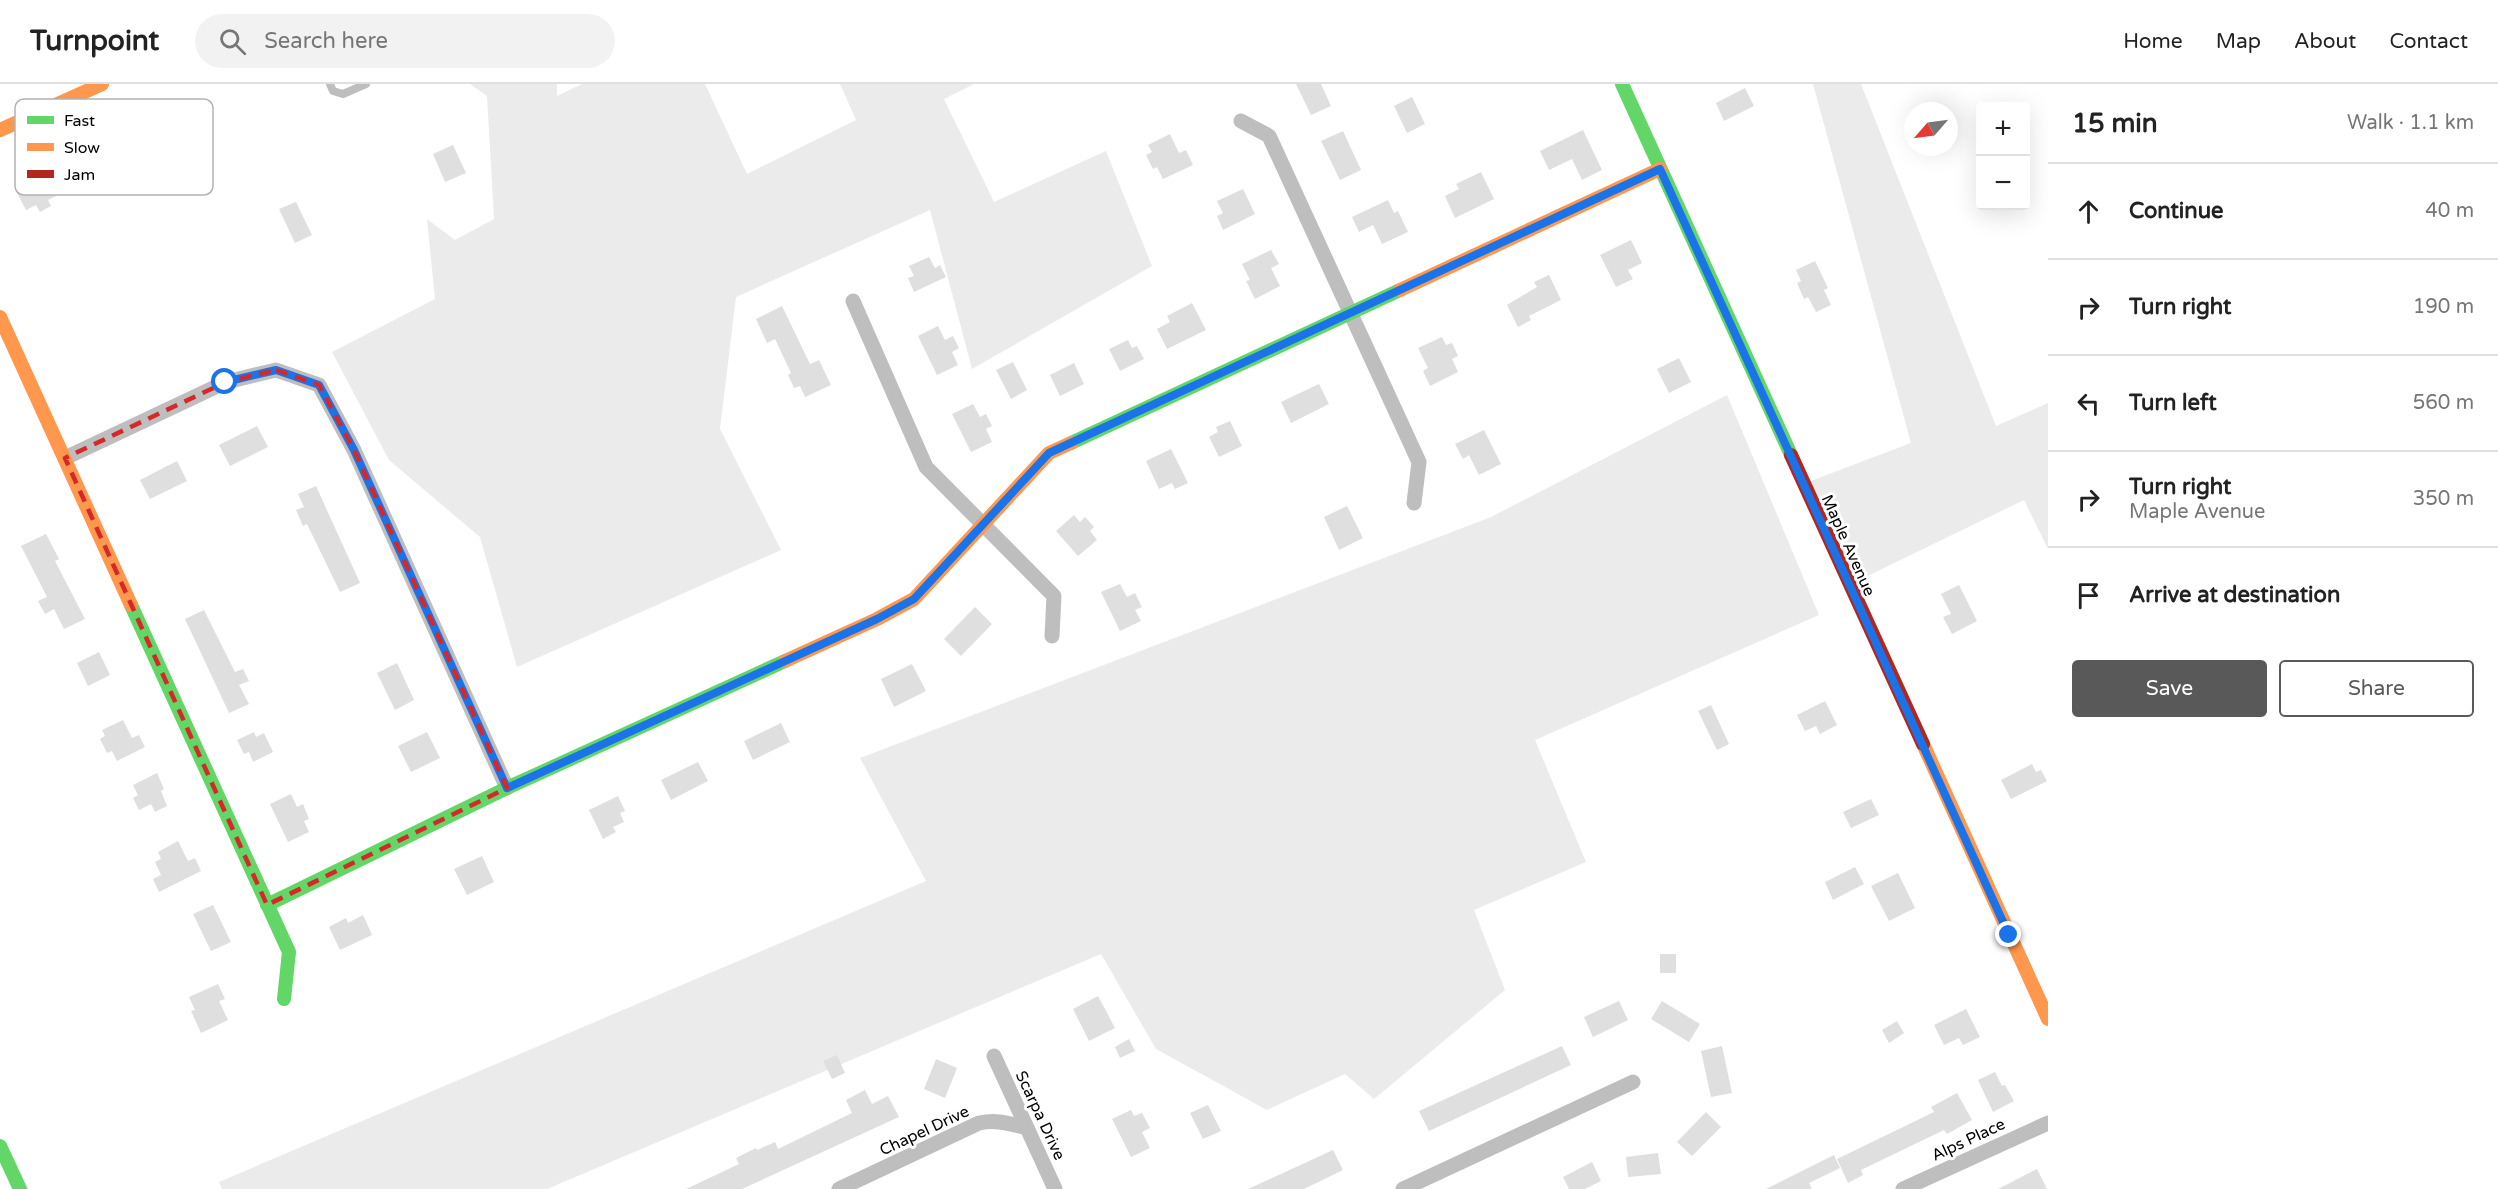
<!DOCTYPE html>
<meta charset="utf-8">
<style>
:root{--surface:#fff;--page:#f2f2f2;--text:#222;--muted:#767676;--line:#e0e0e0;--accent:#595959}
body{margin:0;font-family:"Varela Round",sans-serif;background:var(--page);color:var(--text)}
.controls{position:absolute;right:18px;top:18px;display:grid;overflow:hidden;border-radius:6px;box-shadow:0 6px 24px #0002}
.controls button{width:54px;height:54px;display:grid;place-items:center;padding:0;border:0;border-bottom:2px solid var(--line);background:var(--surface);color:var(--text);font:30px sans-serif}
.compass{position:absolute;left:1904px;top:18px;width:54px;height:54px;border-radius:50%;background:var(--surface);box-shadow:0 6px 24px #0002;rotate:242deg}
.stop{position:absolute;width:18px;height:18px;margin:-14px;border:4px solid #1a73e8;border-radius:50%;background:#fff}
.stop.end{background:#1a73e8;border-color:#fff;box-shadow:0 2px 6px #0008}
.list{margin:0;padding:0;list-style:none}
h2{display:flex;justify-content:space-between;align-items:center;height:78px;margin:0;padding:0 24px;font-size:26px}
h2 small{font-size:20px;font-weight:400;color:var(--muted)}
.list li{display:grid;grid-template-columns:39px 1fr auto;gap:18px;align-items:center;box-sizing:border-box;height:96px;padding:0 24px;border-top:2px solid var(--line)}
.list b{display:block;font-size:22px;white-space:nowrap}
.list p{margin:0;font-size:20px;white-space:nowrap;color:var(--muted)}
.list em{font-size:20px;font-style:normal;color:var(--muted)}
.actions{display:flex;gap:12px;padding:18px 24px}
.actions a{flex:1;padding:14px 0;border:2px solid var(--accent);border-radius:6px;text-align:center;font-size:21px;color:var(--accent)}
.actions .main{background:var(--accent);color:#fff}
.icon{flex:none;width:33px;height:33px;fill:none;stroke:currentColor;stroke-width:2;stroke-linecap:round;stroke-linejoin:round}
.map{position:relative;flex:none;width:2048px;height:1105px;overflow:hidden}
header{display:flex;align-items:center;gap:36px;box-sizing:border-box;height:84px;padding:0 30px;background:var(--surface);border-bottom:2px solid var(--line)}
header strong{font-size:28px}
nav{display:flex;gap:33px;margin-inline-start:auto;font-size:21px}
.search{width:420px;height:54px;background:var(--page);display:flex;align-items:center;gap:15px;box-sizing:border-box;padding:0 21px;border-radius:33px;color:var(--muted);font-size:22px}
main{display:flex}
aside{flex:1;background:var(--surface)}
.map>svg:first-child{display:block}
</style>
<header>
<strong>Turnpoint</strong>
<div class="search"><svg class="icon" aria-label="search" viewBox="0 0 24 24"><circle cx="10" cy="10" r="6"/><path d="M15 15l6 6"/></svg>Search here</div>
<nav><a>Home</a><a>Map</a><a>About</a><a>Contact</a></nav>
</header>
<main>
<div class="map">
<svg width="2048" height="1105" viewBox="0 0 2048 1105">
<rect width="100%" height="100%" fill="#fff"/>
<g fill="#ebebeb">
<path d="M470,0H557V12L582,0H705L747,90L856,36L840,0H974L944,15L994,118L1106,67L1152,182L972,285L930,126L736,213L720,345L781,466L517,583L480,453L389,376L332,268L435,215L427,135L455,156L494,135L487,12Z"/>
<path d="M1813,0H1861L1996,342L2048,319V465L2024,416L1847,502L1800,401L1911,359Z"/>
<path d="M1727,311L1819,531L1535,656L1586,778L1474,826L1505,906L1374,1015L1345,990L1267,1026L1156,965L1101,870L547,1105H222L219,1098L926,797L860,674L1491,433Z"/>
</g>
<g fill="#dfdfdf">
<path d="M1296,0H1321L1331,22L1311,31Z"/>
<path d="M1745,4L1754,22L1724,37L1716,19Z"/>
<path d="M1412,13L1425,40L1407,49L1394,22Z"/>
<path d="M1583,46L1602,86L1582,96L1572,75L1549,86L1540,67Z"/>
<path d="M1343,47L1361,86L1340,96L1321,57Z"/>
<path d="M1170,50L1179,69L1186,66L1193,81L1163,95L1157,83L1153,85L1146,71L1152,68L1148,61Z"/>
<path d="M453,61L466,89L445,98L433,70Z"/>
<path d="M49,82L62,109L48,116L51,122L40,128L36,121L26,126L16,107L35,97L31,91Z"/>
<path d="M1481,88L1494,115L1455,134L1445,112L1459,105L1456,100Z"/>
<path d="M1243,105L1255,130L1223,146L1217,132L1223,129L1217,117Z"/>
<path d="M1388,116L1394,129L1398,127L1408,148L1382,160L1373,141L1359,148L1352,133Z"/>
<path d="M296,118L312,151L295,159L279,125Z"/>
<path d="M1631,156L1642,179L1628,186L1633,195L1616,203L1600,171Z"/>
<path d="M1271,166L1279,180L1271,184L1280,202L1255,215L1246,197L1250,196L1242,180Z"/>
<path d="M929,173L935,184L940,181L946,193L914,208L908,194L914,192L909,182Z"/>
<path d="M1815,177L1828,204L1824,206L1831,221L1816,228L1808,213L1804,215L1797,199L1801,197L1796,186Z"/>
<path d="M1549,191L1561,216L1529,232L1531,236L1518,243L1507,221L1537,203L1534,198Z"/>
<path d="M1192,219L1206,246L1167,265L1157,245L1170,238L1167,232Z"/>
<path d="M782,222L810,280L819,276L831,301L805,313L800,302L794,304L788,291L791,289L775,255L767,259L756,235Z"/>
<path d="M938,242L945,256L953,252L959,264L952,268L958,281L937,291L918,252Z"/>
<path d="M1442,253L1446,261L1452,259L1458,272L1452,275L1458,288L1430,302L1423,287L1428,284L1418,264Z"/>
<path d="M1128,256L1132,264L1137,262L1144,275L1120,287L1109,265Z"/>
<path d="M1679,274L1691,298L1669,309L1657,285Z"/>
<path d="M1013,278L1027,306L1011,315L996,286Z"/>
<path d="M1074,279L1084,300L1060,312L1050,291Z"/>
<path d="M1319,300L1329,320L1291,339L1281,318Z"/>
<path d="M973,320L980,333L986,330L992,342L986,345L992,358L971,368L952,330Z"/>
<path d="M1230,337L1242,362L1219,373L1209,353L1218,348L1216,343Z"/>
<path d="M257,342L268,363L230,382L219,361Z"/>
<path d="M1484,346L1501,380L1479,391L1469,371L1463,375L1455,360Z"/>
<path d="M1171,365L1188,399L1175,405L1172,399L1159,405L1146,377Z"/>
<path d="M177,377L187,397L150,415L140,396Z"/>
<path d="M316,402L360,499L340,508L307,440L303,442L296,426L304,423L298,410Z"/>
<path d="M1347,422L1363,454L1339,466L1324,433Z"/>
<path d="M1074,431L1080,438L1085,433L1094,443L1090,447L1097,456L1078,472L1056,447Z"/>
<path d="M46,450L59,475L55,477L85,535L64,545L54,525L45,530L38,517L47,513L21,462Z"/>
<path d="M1120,500L1127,513L1135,509L1142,523L1135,526L1141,537L1120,547L1101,508Z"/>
<path d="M1959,501L1977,537L1952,550L1943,533L1951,530L1941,510Z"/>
<path d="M975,523L992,540L961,572L944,555Z"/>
<path d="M204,526L235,588L243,585L249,597L239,601L249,620L229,629L185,535Z"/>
<path d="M99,568L110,591L88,602L77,579Z"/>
<path d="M397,579L414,616L395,626L377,589Z"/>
<path d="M912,580L926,607L894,623L881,595Z"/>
<path d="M1825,617L1837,641L1820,650L1816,642L1805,647L1797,631Z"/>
<path d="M1711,621L1729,660L1717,666L1698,627Z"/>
<path d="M123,636L132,654L139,651L145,663L117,677L112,667L107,669L100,655L105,652L102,646Z"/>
<path d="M781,639L790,658L753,676L744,657Z"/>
<path d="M254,648L256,653L264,649L273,668L253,678L249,668L244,670L237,656Z"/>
<path d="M427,648L440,674L411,688L398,662Z"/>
<path d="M698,678L708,697L671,716L661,696Z"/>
<path d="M2032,680L2036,688L2041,686L2047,697L2011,715L2001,696Z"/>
<path d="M157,689L164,705L161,707L167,722L155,728L151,720L139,726L133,714L138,711L133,701Z"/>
<path d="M291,710L297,723L303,720L309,735L304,737L309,748L288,758L270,720Z"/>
<path d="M618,712L625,727L620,729L624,738L613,743L616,748L603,755L589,726Z"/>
<path d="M1871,715L1879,731L1851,744L1843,728Z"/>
<path d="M178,757L188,777L195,774L201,787L159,808L153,795L161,791L155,778L161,775L158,768Z"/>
<path d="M482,772L494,798L467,811L454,785Z"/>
<path d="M1855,783L1864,800L1833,816L1825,798Z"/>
<path d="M1898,789L1915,824L1889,837L1871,802Z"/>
<path d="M213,821L231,858L211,867L193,830Z"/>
<path d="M363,831L372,851L340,866L329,843L346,834L348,839Z"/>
<rect x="1660" y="870" width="16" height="19"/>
<path d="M218,900L225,915L219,917L228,936L201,949L191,927L195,926L189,913Z"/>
<path d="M1098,912L1115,944L1089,957L1073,925Z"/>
<path d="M1619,917L1628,936L1593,953L1584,933Z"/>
<path d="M1662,917L1700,940L1689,958L1651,935Z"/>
<path d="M1966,925L1980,953L1963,961L1959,954L1944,961L1934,941Z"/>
<path d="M1897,937L1904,949L1889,959L1882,946Z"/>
<path d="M1129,955L1135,967L1120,974L1115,963Z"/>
<path d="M1562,962L1571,981L1429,1047L1419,1027Z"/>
<path d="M1722,962L1732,1009L1711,1013L1701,967Z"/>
<path d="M837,971L845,989L832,995L823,977Z"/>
<path d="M936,975L957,984L945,1014L924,1005Z"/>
<path d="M1995,988L2002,1002L2005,1001L2014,1017L1993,1028L1978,996Z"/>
<path d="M865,1006L872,1020L888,1012L899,1033L742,1105H686L739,1080L736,1074L756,1064L757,1066L775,1058L778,1065L852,1029L846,1016Z"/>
<path d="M1957,1009L1972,1036L1947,1050L1944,1046L1861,1086L1863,1091L1848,1099L1837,1075L1934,1028L1931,1023Z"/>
<path d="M1208,1021L1221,1047L1203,1055L1190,1029Z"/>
<path d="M1131,1026L1134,1032L1142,1029L1150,1044L1142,1048L1150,1064L1131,1073L1112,1035Z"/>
<path d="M1706,1028L1721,1043L1692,1072L1677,1058Z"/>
<path d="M1333,1066L1343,1086L1304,1105H1248Z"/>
<path d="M1658,1069L1661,1090L1628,1093L1626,1073Z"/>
<path d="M1834,1071L1840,1084L1809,1099L1812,1105H1766Z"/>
<path d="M1592,1078L1601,1097L1585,1105H1569L1563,1093Z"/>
<path d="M2037,1085L2047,1105H1998Z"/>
</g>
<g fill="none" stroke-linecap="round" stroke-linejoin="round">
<path stroke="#bebebe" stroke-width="8" d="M330,0L333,7L343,10L366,0"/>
<g stroke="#bebebe" stroke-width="15">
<path d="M1241,37L1269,52L1419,378L1414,419"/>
<path d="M853,217L926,383L1054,512L1052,552"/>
<path d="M65,374L226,298L276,286L319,301L354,366L507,704"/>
<path d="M994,972L1055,1105"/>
<path d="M839,1105L979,1039C998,1035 1010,1040 1027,1044"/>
<path d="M1403,1105L1633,998"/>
<path d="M1903,1105L2048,1039"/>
</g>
<g stroke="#63d668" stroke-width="14">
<path d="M1622,0L1791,371"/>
<path d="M1071,359L1400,206"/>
<path d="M131,521L289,868L284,915"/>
<path d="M267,821L507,704L785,577"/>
<path d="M0,1062L20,1105"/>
</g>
<g stroke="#ff974d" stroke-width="14">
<path d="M0,46L102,0"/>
<path d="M1400,206L1660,85"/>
<path d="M0,233L131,521"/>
<path d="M785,577L877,535L914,515L1049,369L1071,359"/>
<path d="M1923,660L2048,935"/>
</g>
<path stroke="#b3261e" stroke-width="14" d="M1791,371L1923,660"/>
</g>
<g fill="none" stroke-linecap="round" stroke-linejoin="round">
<path stroke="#1a73e8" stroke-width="8" d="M225,298L276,286L319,301L354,366L507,704L877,535L914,515L1049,369L1660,85L2009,851"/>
</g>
<path fill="none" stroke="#d62828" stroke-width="4.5" stroke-dasharray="12 8" stroke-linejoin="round" d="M276,286L319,301L354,366L507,704L267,821L65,374L226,298Z"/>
<g text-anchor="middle" stroke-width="6" stroke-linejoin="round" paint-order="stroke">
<g font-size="16" fill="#000" stroke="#fff">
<text transform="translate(1849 461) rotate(66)" y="6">Maple Avenue</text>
<text transform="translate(1041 1031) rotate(65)" y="6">Scarpa Drive</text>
<text transform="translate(924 1046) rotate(-25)" y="6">Chapel Drive</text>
<text transform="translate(1968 1055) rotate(-25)" y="6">Alps Place</text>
</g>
</g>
<rect x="15" y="15" width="198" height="96" rx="9" fill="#fff" stroke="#b2b2b2" stroke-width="1.5"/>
<rect x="27" y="32" width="27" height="8" fill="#63d668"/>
<rect x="27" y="59" width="27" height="8" fill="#ff974d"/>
<rect x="27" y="86" width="27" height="8" fill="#b3261e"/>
<g font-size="16" fill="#000">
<text x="64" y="42">Fast</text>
<text x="64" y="69">Slow</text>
<text x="64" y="96">Jam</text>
</g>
</svg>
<div class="controls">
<button>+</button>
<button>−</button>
</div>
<svg class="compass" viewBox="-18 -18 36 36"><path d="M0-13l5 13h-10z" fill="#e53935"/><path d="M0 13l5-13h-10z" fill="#767676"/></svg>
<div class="stop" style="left:225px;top:298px"></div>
<div class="stop end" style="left:2009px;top:851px"></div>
</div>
<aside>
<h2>15 min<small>Walk · 1.1 km</small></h2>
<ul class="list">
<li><svg class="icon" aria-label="ahead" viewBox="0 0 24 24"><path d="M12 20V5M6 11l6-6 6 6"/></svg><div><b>Continue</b></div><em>40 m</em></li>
<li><svg class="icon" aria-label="right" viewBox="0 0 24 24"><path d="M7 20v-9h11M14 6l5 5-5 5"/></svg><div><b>Turn right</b></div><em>190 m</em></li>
<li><svg class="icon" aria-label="left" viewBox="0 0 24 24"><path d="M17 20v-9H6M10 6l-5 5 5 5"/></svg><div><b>Turn left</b></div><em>560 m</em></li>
<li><svg class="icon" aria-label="right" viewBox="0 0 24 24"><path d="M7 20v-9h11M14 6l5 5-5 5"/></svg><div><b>Turn right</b><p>Maple Avenue</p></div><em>350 m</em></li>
<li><svg class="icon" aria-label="arrive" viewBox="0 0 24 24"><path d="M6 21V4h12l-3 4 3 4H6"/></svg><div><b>Arrive at destination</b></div></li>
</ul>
<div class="actions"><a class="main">Save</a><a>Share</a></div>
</aside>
</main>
